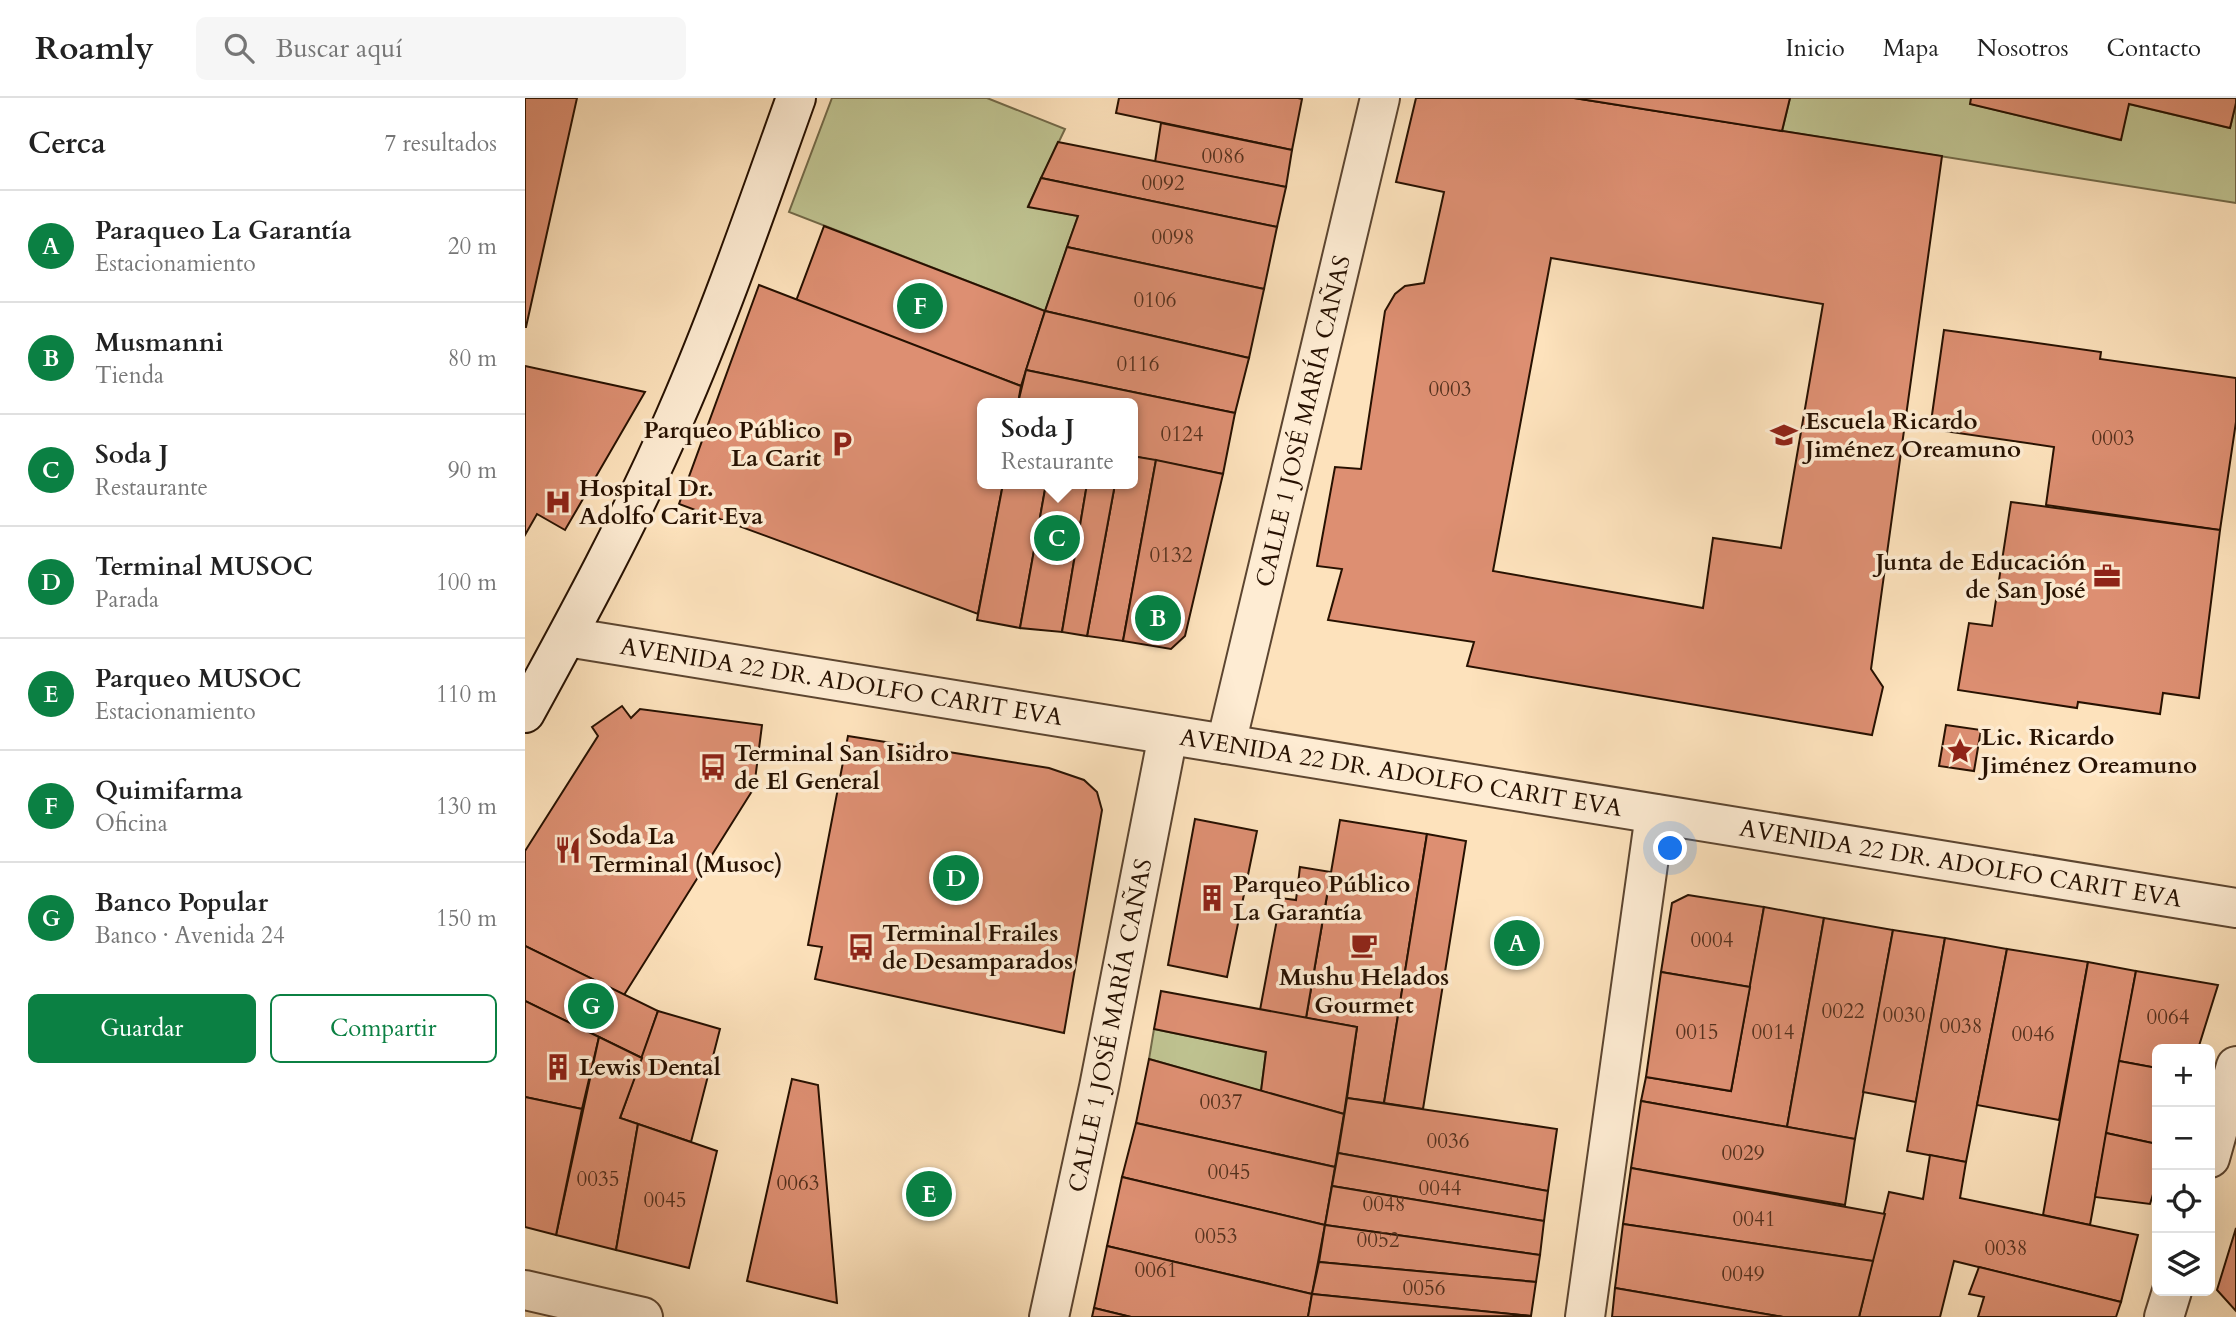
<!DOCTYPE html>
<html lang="es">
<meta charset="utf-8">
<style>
:root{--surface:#fff;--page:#f6f6f6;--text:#222;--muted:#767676;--line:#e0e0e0;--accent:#0b8043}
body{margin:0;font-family:Cardo,serif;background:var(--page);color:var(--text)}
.controls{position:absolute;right:21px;bottom:21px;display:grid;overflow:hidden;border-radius:10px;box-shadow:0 7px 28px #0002}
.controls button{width:63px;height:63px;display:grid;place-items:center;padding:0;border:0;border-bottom:2px solid var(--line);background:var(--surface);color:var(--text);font:35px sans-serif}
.you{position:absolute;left:1146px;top:751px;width:24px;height:24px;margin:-18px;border:5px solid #fff;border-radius:50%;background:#1a73e8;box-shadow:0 0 0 10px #1a73e833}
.badge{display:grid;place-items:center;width:46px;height:46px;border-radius:50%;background:var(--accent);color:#fff;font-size:23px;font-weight:700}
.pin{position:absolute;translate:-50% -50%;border:4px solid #fff;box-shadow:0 2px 7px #0006}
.popup{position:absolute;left:452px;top:300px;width:161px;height:91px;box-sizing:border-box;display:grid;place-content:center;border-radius:10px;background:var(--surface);filter:drop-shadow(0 2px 5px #0005);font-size:23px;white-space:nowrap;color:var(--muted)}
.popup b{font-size:26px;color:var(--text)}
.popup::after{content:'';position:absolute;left:50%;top:100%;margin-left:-14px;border:14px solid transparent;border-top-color:var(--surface)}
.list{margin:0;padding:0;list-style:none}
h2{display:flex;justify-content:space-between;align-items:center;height:91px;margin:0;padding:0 28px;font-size:30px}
h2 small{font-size:23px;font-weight:400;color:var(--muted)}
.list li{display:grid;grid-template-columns:46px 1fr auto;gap:21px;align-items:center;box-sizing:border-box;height:112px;padding:0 28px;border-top:2px solid var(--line)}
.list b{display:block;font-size:26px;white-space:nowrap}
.list p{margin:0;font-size:23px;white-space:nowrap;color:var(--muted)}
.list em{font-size:23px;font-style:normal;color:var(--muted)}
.actions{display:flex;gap:14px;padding:21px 28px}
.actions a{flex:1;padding:16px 0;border:2px solid var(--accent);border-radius:10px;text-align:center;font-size:24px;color:var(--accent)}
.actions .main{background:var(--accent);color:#fff}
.icon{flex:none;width:38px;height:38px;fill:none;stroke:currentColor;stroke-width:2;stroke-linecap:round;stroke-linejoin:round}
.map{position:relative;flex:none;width:1711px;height:1219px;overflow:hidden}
header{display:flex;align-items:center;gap:42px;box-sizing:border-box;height:98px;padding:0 35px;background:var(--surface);border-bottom:2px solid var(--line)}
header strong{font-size:33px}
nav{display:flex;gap:38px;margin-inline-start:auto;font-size:24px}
.search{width:490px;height:63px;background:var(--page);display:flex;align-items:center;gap:18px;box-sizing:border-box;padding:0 24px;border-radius:10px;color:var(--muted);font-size:26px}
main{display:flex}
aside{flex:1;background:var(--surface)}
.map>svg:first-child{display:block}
</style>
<header>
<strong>Roamly</strong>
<div class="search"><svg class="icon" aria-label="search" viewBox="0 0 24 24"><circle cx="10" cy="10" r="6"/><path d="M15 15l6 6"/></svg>Buscar aquí</div>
<nav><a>Inicio</a><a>Mapa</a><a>Nosotros</a><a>Contacto</a></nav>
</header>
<main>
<aside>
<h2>Cerca<small>7 resultados</small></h2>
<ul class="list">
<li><span class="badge">A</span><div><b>Paraqueo La Garantía</b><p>Estacionamiento</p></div><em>20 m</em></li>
<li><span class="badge">B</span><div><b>Musmanni</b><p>Tienda</p></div><em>80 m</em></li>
<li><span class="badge">C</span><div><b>Soda J</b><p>Restaurante</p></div><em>90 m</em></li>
<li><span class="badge">D</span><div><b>Terminal MUSOC</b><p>Parada</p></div><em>100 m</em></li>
<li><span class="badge">E</span><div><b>Parqueo MUSOC</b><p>Estacionamiento</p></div><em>110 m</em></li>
<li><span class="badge">F</span><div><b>Quimifarma</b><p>Oficina</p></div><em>130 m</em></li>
<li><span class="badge">G</span><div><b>Banco Popular</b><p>Banco · Avenida 24</p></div><em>150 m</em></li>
</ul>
<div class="actions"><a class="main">Guardar</a><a>Compartir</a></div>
</aside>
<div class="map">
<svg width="1711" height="1219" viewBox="0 0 1711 1219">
<rect width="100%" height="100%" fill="#fde2bc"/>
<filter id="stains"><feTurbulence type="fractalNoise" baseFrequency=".00286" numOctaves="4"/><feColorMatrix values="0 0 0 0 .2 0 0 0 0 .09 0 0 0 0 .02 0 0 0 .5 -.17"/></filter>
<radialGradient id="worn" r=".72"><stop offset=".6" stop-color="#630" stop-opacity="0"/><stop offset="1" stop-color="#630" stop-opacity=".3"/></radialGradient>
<g fill="#bfc391" stroke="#736a49" stroke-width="2">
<path d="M307,0H462L540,31L503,108L553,118L520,213L264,114Z"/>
<path d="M1265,0H1446V6L1595,42L1604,6L1705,30L1711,5V105L1257,33Z"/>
<path d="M629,931L741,954L736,993L624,961Z"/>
</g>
<g fill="#dd8f72" stroke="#271101" stroke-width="2" fill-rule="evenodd">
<path d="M0,0H52L1,229H0Z"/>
<path d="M594,0H773L777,1L767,52L591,15Z"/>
<path d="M891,0H1049L1417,58L1346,571L1358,589L1347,637L942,568L949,544L803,522L817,471L792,468L810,369L836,371L860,213L870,196L880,188L899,185L919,94L871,84ZM1026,160L1298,206L1256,450L1188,440L1178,510L968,473Z"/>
<path d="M1049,0H1265L1257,33Z"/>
<path d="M1446,0H1711V5L1705,30L1604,6L1596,42L1445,6Z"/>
<path d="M636,25L767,52L761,89L630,64Z"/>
<path d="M533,44L761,89L752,129L516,80Z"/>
<path d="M516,80L752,129L739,191L542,149L553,118L503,109Z"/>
<path d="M299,128L520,213L496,288L271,203Z"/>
<path d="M542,149L739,191L724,260L520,213Z"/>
<path d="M234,187L496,288L493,305H457V386H478L453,516L154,406Z"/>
<path d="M520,213L724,260L710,315L501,272Z"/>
<path d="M1419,232L1576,254L1575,261L1711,280V324L1695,432L1521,407L1529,349L1405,331Z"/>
<path d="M0,268L120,294L40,432L12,416L0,437Z"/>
<path d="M501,272L710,315L698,376L607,358V305H493Z"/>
<path d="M607,358L631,362L598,543L562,538L590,386H607Z"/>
<path d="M631,362L698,376L660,538L646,551L598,543Z"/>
<path d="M478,386H521L495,530L452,522Z"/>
<path d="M521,386H562L537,534L495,530Z"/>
<path d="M562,386H590L562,538L537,534Z"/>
<path d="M1486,404L1695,432L1674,600L1638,595L1635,616L1553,604L1552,610L1433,592L1444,525L1467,528Z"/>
<path d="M97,608L106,620L115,611L237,627L229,690L99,897L0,848V753L73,638L67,629Z"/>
<path d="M1421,627L1456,632L1449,673L1414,668Z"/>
<path d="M323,638L524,670L559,682L572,694L577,712L539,935L290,881L297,849L283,847Z"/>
<path d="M670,721L732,733L702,879L643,867Z"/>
<path d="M815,722L902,736L859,1005L822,1000L832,929L781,920Z"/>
<path d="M902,736L941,743L898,1011L859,1005Z"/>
<path d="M775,769L806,774L781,920L735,912L756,800L771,802Z"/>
<path d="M1163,797L1239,809L1225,889L1136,874L1147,805Z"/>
<path d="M1239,809L1299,820L1262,1029L1116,1003L1121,979L1206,993Z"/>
<path d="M1299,820L1368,832L1330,1041L1262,1029Z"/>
<path d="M1368,832L1420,840L1391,1004L1338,994Z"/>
<path d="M1420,840L1482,851L1441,1064L1382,1053Z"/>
<path d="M0,848L133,913L117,960L0,903Z"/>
<path d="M1482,851L1563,864L1534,1022L1452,1007Z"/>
<path d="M1563,864L1611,873L1565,1127L1518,1117Z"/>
<path d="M1611,873L1693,887L1673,951H1632V970L1594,963Z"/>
<path d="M1136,874L1225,889L1206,993L1121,979Z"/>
<path d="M636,893L832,929L819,1016L736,993L741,954L629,931Z"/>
<path d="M0,903L74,939L57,1011L0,999Z"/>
<path d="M133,913L195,931L166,1044L95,1020Z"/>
<path d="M74,939L117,960L95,1020L113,1026L91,1152L31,1137Z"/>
<path d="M624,961L819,1016L810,1069L611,1025Z"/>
<path d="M1594,963L1632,970V1046L1581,1035Z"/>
<path d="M267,981L293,987L312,1205L222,1183Z"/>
<path d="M0,999L57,1011L31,1137L0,1129Z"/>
<path d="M822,1000L1032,1031L1023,1093L813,1055Z"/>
<path d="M1116,1003L1330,1041L1320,1107L1106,1070Z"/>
<path d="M611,1025L810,1069L800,1127L597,1079Z"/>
<path d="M113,1026L192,1053L164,1170L91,1152Z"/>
<path d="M1581,1035L1632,1046V1083L1625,1106L1570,1099Z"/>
<path d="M813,1055L1023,1093L1019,1123L807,1088Z"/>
<path d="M1405,1057L1441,1064L1435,1100L1613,1137L1596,1204L1429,1163L1415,1219H1334L1364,1094L1398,1101Z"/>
<path d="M1106,1070L1360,1116L1348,1163L1098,1126Z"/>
<path d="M597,1079L800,1127L787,1196L582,1148Z"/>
<path d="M807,1088L1019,1123L1015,1157L800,1127Z"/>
<path d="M1098,1126L1348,1163L1334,1219H1258L1090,1190Z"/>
<path d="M800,1127L1015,1157L1011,1184L794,1164Z"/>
<path d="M1711,1130V1213L1692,1192Z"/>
<path d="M582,1148L787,1196L783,1219H606L569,1210Z"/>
<path d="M794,1164L1011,1184L1006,1218L787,1196Z"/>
<path d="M1454,1169L1596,1204L1591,1219H1453L1459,1199L1444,1196Z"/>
<path d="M1090,1190L1258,1219H1087Z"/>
<path d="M787,1196L1006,1218L783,1219Z"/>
<path d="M569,1210L606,1219H567Z"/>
</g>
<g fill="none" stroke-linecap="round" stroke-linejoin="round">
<defs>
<g id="minor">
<path id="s1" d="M42,539L1711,810"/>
<path id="s2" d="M701,646L855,0"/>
<path d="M1685,1060L1711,968"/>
<path d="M0,1192L118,1219"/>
<path id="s3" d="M524,1219L574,989L643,637"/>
<path d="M1060,1219L1130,716"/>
<path d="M1639,1219L1647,1193"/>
</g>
<path id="secondary" d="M0,615C52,520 108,417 151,317C196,214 233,106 271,0"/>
</defs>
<use href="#minor" stroke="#5c4530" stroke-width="42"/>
<use href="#secondary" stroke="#271101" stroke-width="42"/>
<use href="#minor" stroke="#feecd3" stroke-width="38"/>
<use href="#secondary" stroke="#feecd3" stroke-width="38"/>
</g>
<defs>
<symbol id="school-bare" viewBox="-9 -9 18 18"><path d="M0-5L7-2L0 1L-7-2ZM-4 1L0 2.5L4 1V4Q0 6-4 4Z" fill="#8f2418" stroke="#feecd3" stroke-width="2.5" paint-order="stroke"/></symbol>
<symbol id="parking-bare" viewBox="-9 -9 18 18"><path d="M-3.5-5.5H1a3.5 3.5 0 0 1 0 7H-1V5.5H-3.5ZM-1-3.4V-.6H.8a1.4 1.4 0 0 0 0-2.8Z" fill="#8f2418" stroke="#feecd3" stroke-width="2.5" paint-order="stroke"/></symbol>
<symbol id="hospital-bare" viewBox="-9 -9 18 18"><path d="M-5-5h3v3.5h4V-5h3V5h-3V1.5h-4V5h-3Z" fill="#8f2418" stroke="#feecd3" stroke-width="2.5" paint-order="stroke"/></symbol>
<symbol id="office-bare" viewBox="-9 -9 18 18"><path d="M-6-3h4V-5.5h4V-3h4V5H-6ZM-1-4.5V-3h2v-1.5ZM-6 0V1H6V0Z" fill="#8f2418" stroke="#feecd3" stroke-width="2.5" paint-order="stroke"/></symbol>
<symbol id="sight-bare" viewBox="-9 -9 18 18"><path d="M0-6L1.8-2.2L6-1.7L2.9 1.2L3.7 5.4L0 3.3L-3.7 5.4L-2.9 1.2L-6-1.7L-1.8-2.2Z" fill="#8f2418" stroke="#feecd3" stroke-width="2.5" paint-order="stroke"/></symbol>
<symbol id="bus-bare" viewBox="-9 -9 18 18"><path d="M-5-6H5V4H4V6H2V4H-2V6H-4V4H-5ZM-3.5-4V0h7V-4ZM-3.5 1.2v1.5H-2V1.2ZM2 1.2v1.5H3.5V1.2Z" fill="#8f2418" stroke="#feecd3" stroke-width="2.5" paint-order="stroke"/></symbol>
<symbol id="restaurant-bare" viewBox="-9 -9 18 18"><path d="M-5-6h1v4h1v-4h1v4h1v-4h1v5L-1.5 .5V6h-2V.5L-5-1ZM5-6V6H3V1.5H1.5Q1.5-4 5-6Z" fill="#8f2418" stroke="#feecd3" stroke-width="2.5" paint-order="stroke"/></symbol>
<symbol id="building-bare" viewBox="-9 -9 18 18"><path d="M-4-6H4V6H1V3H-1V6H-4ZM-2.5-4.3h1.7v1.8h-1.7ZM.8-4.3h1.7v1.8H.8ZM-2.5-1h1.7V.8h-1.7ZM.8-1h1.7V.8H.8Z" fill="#8f2418" stroke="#feecd3" stroke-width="2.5" paint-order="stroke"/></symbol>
<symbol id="cafe-bare" viewBox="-9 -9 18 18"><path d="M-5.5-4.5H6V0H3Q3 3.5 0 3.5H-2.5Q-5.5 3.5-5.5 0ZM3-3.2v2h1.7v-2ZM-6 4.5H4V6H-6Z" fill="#8f2418" stroke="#feecd3" stroke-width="2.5" paint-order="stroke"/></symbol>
</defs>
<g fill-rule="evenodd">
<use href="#school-bare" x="1240" y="318" width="38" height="38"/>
<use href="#parking-bare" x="298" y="327" width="38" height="38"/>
<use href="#hospital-bare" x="14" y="385" width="38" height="38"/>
<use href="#office-bare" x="1563" y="459" width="38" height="38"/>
<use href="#sight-bare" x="1416" y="634" width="38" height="38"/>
<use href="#bus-bare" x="169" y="650" width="38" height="38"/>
<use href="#restaurant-bare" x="24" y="733" width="38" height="38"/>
<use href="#building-bare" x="668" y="781" width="38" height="38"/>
<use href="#cafe-bare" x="820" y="828" width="38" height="38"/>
<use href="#bus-bare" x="317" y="830" width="38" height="38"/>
<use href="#building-bare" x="14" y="950" width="38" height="38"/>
</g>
<g text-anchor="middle" stroke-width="7" stroke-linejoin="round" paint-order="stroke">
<g font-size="21" fill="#54301d">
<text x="698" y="65">0086</text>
<text x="638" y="92">0092</text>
<text x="648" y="146">0098</text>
<text x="630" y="209">0106</text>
<text x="613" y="273">0116</text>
<text x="925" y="298">0003</text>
<text x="657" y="343">0124</text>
<text x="1588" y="347">0003</text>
<text x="646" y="464">0132</text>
<text x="1187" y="849">0004</text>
<text x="1318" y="920">0022</text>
<text x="1379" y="924">0030</text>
<text x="1643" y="926">0064</text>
<text x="1436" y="935">0038</text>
<text x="1172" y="941">0015</text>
<text x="1248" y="941">0014</text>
<text x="1508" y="943">0046</text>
<text x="696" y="1011">0037</text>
<text x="923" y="1050">0036</text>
<text x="1218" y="1062">0029</text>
<text x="704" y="1081">0045</text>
<text x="73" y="1088">0035</text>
<text x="273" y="1092">0063</text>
<text x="915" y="1097">0044</text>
<text x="140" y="1109">0045</text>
<text x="859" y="1113">0048</text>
<text x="1229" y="1128">0041</text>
<text x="691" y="1145">0053</text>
<text x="853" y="1149">0052</text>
<text x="1481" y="1157">0038</text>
<text x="631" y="1179">0061</text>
<text x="1218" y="1183">0049</text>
<text x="899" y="1197">0056</text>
</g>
<g font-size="24" fill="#271101" stroke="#feecd3">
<text dy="8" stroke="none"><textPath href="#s2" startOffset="332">CALLE 1 JOSÉ MARÍA CAÑAS</textPath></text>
<text dy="8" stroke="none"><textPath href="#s1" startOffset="278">AVENIDA 22 DR. ADOLFO CARIT EVA</textPath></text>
<text dy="8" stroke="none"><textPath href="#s1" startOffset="845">AVENIDA 22 DR. ADOLFO CARIT EVA</textPath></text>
<text dy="8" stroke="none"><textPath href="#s1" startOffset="1412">AVENIDA 22 DR. ADOLFO CARIT EVA</textPath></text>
<text dy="8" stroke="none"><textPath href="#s3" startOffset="298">CALLE 1 JOSÉ MARÍA CAÑAS</textPath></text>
</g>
<g font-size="24" font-weight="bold" fill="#271101" stroke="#feecd3" text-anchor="start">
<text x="1280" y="331">Escuela Ricardo<tspan x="1280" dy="28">Jiménez Oreamuno</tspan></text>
<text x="296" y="340" text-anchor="end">Parqueo Público<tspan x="296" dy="28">La Carit</tspan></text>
<text x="54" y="398">Hospital Dr.<tspan x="54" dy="28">Adolfo Carit Eva</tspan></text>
<text x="1561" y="472" text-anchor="end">Junta de Educación<tspan x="1561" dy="28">de San José</tspan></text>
<text x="1456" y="647">Lic. Ricardo<tspan x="1456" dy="28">Jiménez Oreamuno</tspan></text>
<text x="209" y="663">Terminal San Isidro<tspan x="209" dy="28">de El General</tspan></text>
<text x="64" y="746">Soda La<tspan x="64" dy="28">Terminal (Musoc)</tspan></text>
<text x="708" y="794">Parqueo Público<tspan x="708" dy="28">La Garantía</tspan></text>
<text x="357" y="843">Terminal Frailes<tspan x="357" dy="28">de Desamparados</tspan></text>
<text x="839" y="887" text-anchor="middle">Mushu Helados<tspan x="839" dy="28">Gourmet</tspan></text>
<text x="54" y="977">Lewis Dental</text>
</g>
</g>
<rect width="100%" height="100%" filter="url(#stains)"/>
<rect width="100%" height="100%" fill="url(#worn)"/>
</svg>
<div class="controls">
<button>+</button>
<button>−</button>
<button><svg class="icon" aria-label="locate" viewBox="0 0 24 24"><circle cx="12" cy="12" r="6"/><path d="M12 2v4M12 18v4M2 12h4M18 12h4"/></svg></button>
<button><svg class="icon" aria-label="layers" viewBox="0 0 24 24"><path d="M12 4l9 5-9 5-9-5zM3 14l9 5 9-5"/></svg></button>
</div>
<div class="you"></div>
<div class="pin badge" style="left:992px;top:845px">A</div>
<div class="pin badge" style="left:633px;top:520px">B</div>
<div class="pin badge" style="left:532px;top:440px">C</div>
<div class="popup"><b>Soda J</b>Restaurante</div>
<div class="pin badge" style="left:431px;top:780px">D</div>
<div class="pin badge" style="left:404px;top:1096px">E</div>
<div class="pin badge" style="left:395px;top:208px">F</div>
<div class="pin badge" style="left:66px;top:908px">G</div>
</div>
</main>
